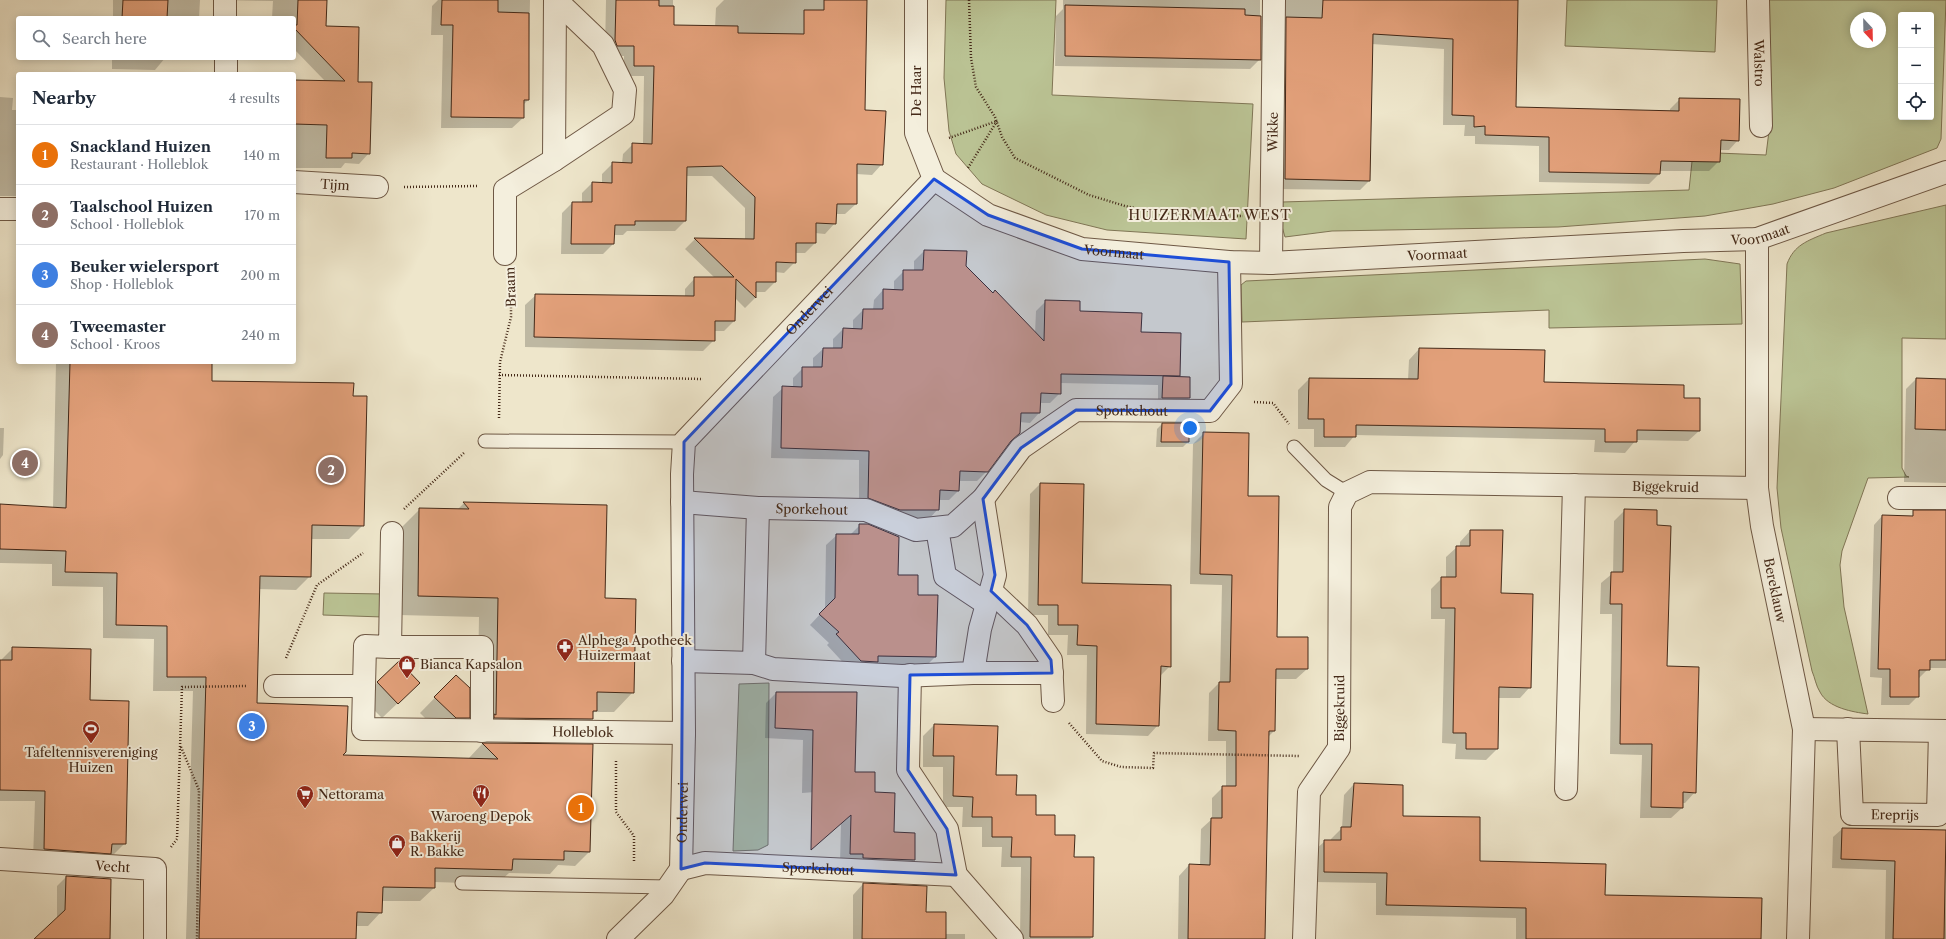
<!DOCTYPE html>
<meta charset="utf-8">
<style>
:root{--surface:#fff;--page:#f2f2f3;--text:#1f2937;--muted:#747a83;--line:#e0e1e3;--accent:#8f2418}
body{margin:0;font-family:"Libre Caslon Text",serif;background:var(--page);color:var(--text)}
.controls{position:absolute;right:12px;top:12px;display:grid;overflow:hidden;border-radius:4px;box-shadow:0 2px 10px #0003}
.controls button{width:36px;height:36px;display:grid;place-items:center;padding:0;border:0;border-bottom:1px solid var(--line);background:var(--surface);color:var(--text);font:20px sans-serif}
.compass{position:absolute;left:1850px;top:12px;width:36px;height:36px;border-radius:50%;background:var(--surface);box-shadow:0 2px 10px #0003;rotate:158deg}
.you{position:absolute;left:1190px;top:428px;width:14px;height:14px;margin:-10px;border:3px solid #fff;border-radius:50%;background:#1a73e8;box-shadow:0 0 0 6px #1a73e833}
.badge{display:grid;place-items:center;width:26px;height:26px;border-radius:50%;background:var(--accent);color:#fff;font-size:13px;font-weight:700}
.pin{position:absolute;translate:-50% -50%;border:2px solid #fff;box-shadow:0 1px 4px #0006}
.list{margin:0;padding:0;list-style:none}
h2{display:flex;justify-content:space-between;align-items:center;height:52px;margin:0;padding:0 16px;font-size:17px}
h2 small{font-size:13px;font-weight:400;color:var(--muted)}
.list li{display:grid;grid-template-columns:26px 1fr auto;gap:12px;align-items:center;box-sizing:border-box;height:60px;padding:0 16px;border-top:1px solid var(--line)}
.list b{display:block;font-size:15px;white-space:nowrap}
.list p{margin:0;font-size:13px;white-space:nowrap;color:var(--muted)}
.list em{font-size:13px;font-style:normal;color:var(--muted)}
.icon{flex:none;width:22px;height:22px;fill:none;stroke:currentColor;stroke-width:2;stroke-linecap:round;stroke-linejoin:round}
.map{position:relative;flex:none;width:1946px;height:939px;overflow:hidden}
.search{position:absolute;background:var(--surface);box-shadow:0 2px 10px #0003;left:16px;top:16px;width:280px;height:44px;display:flex;align-items:center;gap:10px;box-sizing:border-box;padding:0 14px;border-radius:4px;color:var(--muted);font-size:15px}
.panel{position:absolute;background:var(--surface);box-shadow:0 2px 10px #0003;left:16px;top:72px;width:280px;height:292px;border-radius:4px}
.map>svg:first-child{display:block}
</style>
<div class="map">
<svg width="1946" height="939" viewBox="0 0 1946 939">
<rect width="100%" height="100%" fill="#eee6cb"/>
<filter id="stains"><feTurbulence type="fractalNoise" baseFrequency=".005" numOctaves="4"/><feColorMatrix values="0 0 0 0 .2 0 0 0 0 .09 0 0 0 0 .02 0 0 0 .5 -.17"/></filter>
<radialGradient id="worn" r=".72"><stop offset=".6" stop-color="#630" stop-opacity="0"/><stop offset="1" stop-color="#630" stop-opacity=".3"/></radialGradient>
<g fill="#bbc495" stroke="#807656" fill-rule="evenodd">
<path d="M946,0H1056L1052,95L1253,104L1246,239L1107,230L1046,215L982,184L956,154L949,131L944,78Z"/>
<path d="M1567,0H1717L1715,52L1565,46Z"/>
<path d="M1767,0H1946L1941,139L1937,148L1834,188L1773,204L1705,216L1558,227L1332,231L1285,237L1281,223L1282,202L1689,190L1693,152L1766,155L1770,123ZM1901,15H1931V117H1901ZM1856,18H1880V42H1856Z"/>
<path d="M1946,205V339L1902,338V468L1906,476L1909,477L1868,478L1842,551L1840,565L1844,607L1868,714C1853,712 1828,708 1820,692C1816,686 1815,678 1812,671L1781,528L1777,488L1787,264C1794,245 1807,241 1826,233Z"/>
<path d="M1705,259L1740,264L1742,324L1549,328V310L1242,322L1241,285L1246,281Z"/>
<path d="M324,593L384,594L383,617L323,615Z"/>
<path d="M769,683L768,845L758,850L733,851L739,684Z"/>
</g>
<g fill="#0003">
<path d="M113,0H207H200L199,18H113Z"/>
<path d="M221,0H326L325,27L357,82L369,153L359,164L345,163L341,168H294V81H325L294,49V18H272L273,1Z"/>
<path d="M438,0H530L528,100L523,105V118L512,128H441L443,35H431L432,6Z"/>
<path d="M606,0H673V26L715,27L716,8L724,0H866L864,111L885,112L882,164L872,175L856,174V204L845,214H835V223L825,234L815,233V243L805,253H795V262L784,273L775,272V282L765,292H755V298L745,308L735,298L734,321L724,331H714V340L703,351L525,347V305L536,295L685,297V289L695,278H715L685,249L695,239L745,240V208L712,176H686L685,221L675,231H627L623,235H614L613,244L603,254H561L562,213L572,203H582V193L592,183H602V174L613,163L622,164L623,154L633,144H643L644,76H624V56H607L605,51Z"/>
<path d="M1063,0H1260V59L1250,69L1055,66L1056,16L1063,9Z"/>
<path d="M1272,0H1517L1515,108L1670,112V109L1680,99L1738,140L1729,150H1719V161L1709,171H1659V174L1649,184L1539,182V146L1475,144V136H1464L1465,125H1443L1444,49L1372,44L1369,181L1360,190L1275,189Z"/>
<path d="M112,58H165L155,70L112,69Z"/>
<path d="M0,97L13,98L12,110H18V196H0Z"/>
<path d="M924,251L966,252L965,266L1035,334L1036,311L1046,301L1140,333L1179,375L1177,377L1189,398L1183,403H1158V385L1060,383V393L1050,403H1040L1039,413L1030,423L1019,422V433L987,471L977,481H959L958,491L949,500H939L938,509L929,519L889,518L859,508V460L771,458L773,397L783,388H793V378L803,368H813V358L823,349H833V339L843,329H853V320L863,310H873L874,300L883,290H894V281L904,271H914V261Z"/>
<path d="M1419,349L1543,383L1683,399L1699,431L1688,441L1636,440L1625,453L1594,452L1595,440L1355,435L1345,447H1314V429H1298V390L1309,379L1408,380L1409,360Z"/>
<path d="M56,362H211V382L352,397L363,525L349,539H311L310,576L296,590L258,589L256,704L341,756L470,760L469,758L482,744L592,745L589,852L575,866L558,865L550,874L509,873L497,884L434,882V888L420,901H382L381,912L368,926H356L355,939H186L193,691H153L154,639L103,638V587L52,586V564L0,563V520L53,508Z"/>
<path d="M1916,379L1946,380V483L1904,482L1906,389Z"/>
<path d="M1162,424L1188,442L1183,447H1156L1157,429Z"/>
<path d="M0,428H4L3,455L0,459Z"/>
<path d="M1204,433L1247,497L1276,638L1307,669L1296,679H1275L1274,731L1268,737L1264,939H1178L1179,876L1189,865H1200L1201,829L1212,819V798L1223,787H1226V741H1208L1209,693L1220,682L1222,585L1190,584L1193,444Z"/>
<path d="M1040,484L1081,584L1170,666L1160,676L1158,725L1148,736L1086,734L1087,655H1067L1068,635H1048V615H1028L1030,494Z"/>
<path d="M463,504L606,506L604,599L633,692L614,712H594L592,714V719L572,739L477,732L479,617L399,615L400,529L420,509L457,510Z"/>
<path d="M1625,510L1695,792L1685,803H1682V808L1671,818H1640L1642,755L1610,754L1612,614H1600L1601,583L1613,573L1614,521Z"/>
<path d="M1882,516L1946,528V668H1929L1918,679V696L1909,705H1881L1882,678L1870,677L1874,525Z"/>
<path d="M860,525L897,576L917,596L935,657L925,667L851,671L827,645L829,643L810,625L825,609L826,545L837,535H850Z"/>
<path d="M1470,531L1500,594L1530,687L1520,698H1498L1497,749L1486,760L1455,759L1456,744L1442,743L1445,619H1431V589L1442,578H1446V557L1457,547H1460V542Z"/>
<path d="M13,648L89,701L125,843L114,854H110L100,864L33,859L35,801H0V661H2V659Z"/>
<path d="M456,676L468,717L453,733H440L420,713Z"/>
<path d="M378,682L403,698L382,718L362,698Z"/>
<path d="M776,693H856L854,773L874,793L893,833L914,834V860L903,870L840,864L841,823L815,792L802,793L803,740L765,738L766,703Z"/>
<path d="M934,725L995,776L1073,858L1092,937L1090,939H1020L1021,867H1001L1002,847H982V827H962L963,807H943V767H923V736Z"/>
<path d="M1354,784L1402,817L1479,862L1760,939H1516V918L1376,915V883L1314,882V851L1325,841H1331V839L1342,828L1344,795Z"/>
<path d="M1842,829L1945,831L1946,939H1885L1886,870L1832,868L1833,837Z"/>
<path d="M66,877L95,939H35L57,919V886Z"/>
<path d="M863,884L925,913L945,934H965V939H853V895Z"/>
</g>
<g fill="#e2a07a" stroke="#442918">
<path d="M123,0H168L167,18H122Z"/>
<path d="M298,0H327L326,26L359,27L358,82H372L370,154L352,153V158H326L327,125L294,124V80L345,81L294,28V25H297Z"/>
<path d="M442,0H498V12L529,13V100H524V118L451,117L453,25H441Z"/>
<path d="M616,0H659V6H674V25L738,26V33L804,34V10H824V0H867L865,110L886,111L883,165L857,164V204H837L836,224L816,223V243H796V263L776,262V282H756V298L736,279L735,321H715V341L534,337L535,294L694,296V277H734L694,238L754,239L755,197L722,166L687,167L686,221H635V225H615L614,244H571L572,202H592V182L612,183V162L632,163V143L652,144L654,66H634V46H617L615,40Z"/>
<path d="M1323,0H1518L1516,107L1679,111V98L1740,99L1739,141L1721,140L1720,162L1661,161L1660,174L1549,172V137L1485,135V126L1474,127V116L1452,115L1453,39L1373,34L1370,181L1285,179L1286,17L1322,18Z"/>
<path d="M1065,5L1245,9V15L1261,16V60L1065,56Z"/>
<path d="M924,250L967,251L966,266L993,293L995,290L1044,341L1045,300L1080,301V311L1142,313L1141,332L1181,333L1180,376L1061,374V394L1041,393L1040,413H1021L1020,433L1011,441L988,472L960,471L959,491L940,490L939,510H900L868,498L869,451L781,448L782,386L802,387V367H822L823,348H842L843,328L862,329L863,309H883V289L903,290V270H923Z"/>
<path d="M1419,348L1545,350L1544,382L1684,385V398H1700V431L1637,430V442H1605V429L1356,425V437H1324V419H1308L1309,378L1418,379Z"/>
<path d="M70,362H212V381L354,383L353,396H367L364,526L312,525L311,577L260,576L257,703L348,706L346,752L343,755L498,759L482,743L593,744L590,852L564,851V860L513,859L512,870L435,868V888L383,887L382,913L357,912L356,939H199L206,677H167V626L116,625L117,573L65,572L66,551L0,549V504L66,508Z"/>
<path d="M1163,376L1190,377V398H1162Z"/>
<path d="M1916,378L1946,379V430L1915,429Z"/>
<path d="M1162,423H1189V442H1161Z"/>
<path d="M1203,432L1249,433L1248,496H1279L1277,637H1308V669H1276L1275,731H1269L1265,939H1188L1189,864L1210,865L1211,818H1222V786H1236V731L1218,730L1219,682H1230L1232,575L1200,574Z"/>
<path d="M1040,483L1084,484L1082,583L1171,585V667L1161,666L1159,726L1096,724L1097,646L1077,645L1078,625H1058V605H1038Z"/>
<path d="M463,502L607,505L605,598L636,599L634,693L597,692V711H593V719L494,718V714L496,715L498,598L418,596L419,508L469,509Z"/>
<path d="M1624,509L1657,510V525L1671,526L1667,666L1699,667L1696,793L1683,792V808L1651,807L1652,744H1620L1622,604H1610L1611,572H1623Z"/>
<path d="M1913,510H1946V660H1930V670H1919V697H1890V669H1878L1882,515L1913,516Z"/>
<path d="M859,524H868L899,537L898,575H918V595H938L936,657L878,656V662L861,661L836,634L839,632L819,614L835,598L836,534H859Z"/>
<path d="M1470,530H1503L1501,593L1533,594L1531,688L1499,687L1498,749H1466V733H1453L1455,608H1441V577H1456V546H1470Z"/>
<path d="M12,647L91,649L90,700L129,701L126,844H112L111,854L44,849L45,791L0,790V660H12Z"/>
<path d="M399,661L420,683L398,704L377,682Z"/>
<path d="M456,675L470,688V718H456L434,697Z"/>
<path d="M776,692H857L855,772H875V792L895,793L894,832L915,833V860L863,858V854H850L851,815L811,850L813,730L775,728Z"/>
<path d="M934,724L998,726L996,775H1017L1016,795H1036V815H1055V835H1075L1074,857H1094L1093,937H1030L1031,857H1011L1012,837H992V817H972L973,797L953,796L954,756H933Z"/>
<path d="M1354,783L1403,785V816L1480,817V861L1606,864L1605,895L1762,898L1761,939H1526V908L1386,905L1387,873L1324,872V840H1341V827H1351Z"/>
<path d="M1842,828L1946,830L1944,939H1893L1895,861L1841,859Z"/>
<path d="M66,876L111,879L110,939H34L65,910Z"/>
<path d="M863,883L927,886L926,912H946V939H862Z"/>
</g>
<g fill="none" stroke-linecap="round" stroke-linejoin="round">
<defs>
<g id="lane">
<path d="M485,441L684,442"/>
<path d="M1294,447L1326,480L1347,493"/>
<path d="M462,883L668,887"/>
</g>
<g id="street">
<path d="M225,0V18"/>
<path d="M916,0V133L934,179"/>
<path id="s1" d="M1758,0L1761,126"/>
<path d="M226,58V74"/>
<path d="M554,160L555,0"/>
<path id="s2" d="M934,179L988,215L1082,249L1229,262L1271,263L1683,241L1757,239L1946,172"/>
<path id="s3" d="M294,182L377,187"/>
<path d="M0,209H18"/>
<path id="s4" d="M1757,239V488L1762,526L1804,729L1798,939"/>
<path d="M505,254V190L554,160L623,114L625,90L603,45L556,0"/>
<path id="s5" d="M1271,263L1274,0"/>
<path d="M1899,498H1946"/>
<path id="s6" d="M682,502L758,508L866,510L916,530L953,526L983,499L1021,448L1076,410L1210,411L1231,384L1229,262"/>
<path d="M937,528L945,576L987,604L995,575L983,499"/>
<path d="M991,591L1027,625L1051,660L1053,701"/>
<path d="M390,647H482V731"/>
<path d="M683,661L754,663L758,508"/>
<path d="M754,663L773,669L902,676L973,673L980,629L987,604"/>
<path d="M973,673H1052"/>
<path d="M910,675L908,770L947,829L956,875L1012,939"/>
<path id="s7" d="M275,686H364L363,729L684,733"/>
<path d="M364,686L365,646L390,647L392,533"/>
<path d="M1804,729L1946,731"/>
<path id="s8" d="M1848,729L1852,814L1938,815L1940,731"/>
<path d="M1566,789L1574,485"/>
<path id="s9" d="M0,859L155,869V939"/>
<path id="s10" d="M681,869L705,863L956,875"/>
<path id="s11" d="M618,939L663,895L681,869L684,733L682,474L684,442L934,179"/>
<path id="s12" d="M1304,939L1309,792L1339,748L1340,507L1347,493L1370,482L1757,488"/>
</g>
</defs>
<use href="#lane" stroke="#6e5845" stroke-width="15"/>
<use href="#street" stroke="#6e5845" stroke-width="24"/>
<g stroke="#442918" stroke-width="2.5" stroke-dasharray="1 2" stroke-linecap="butt">
<path d="M969,0L971,58L976,87L995,117L1002,137L1015,158L1089,195L1125,206L1169,215L1243,216"/>
<path d="M949,138L997,121L968,168"/>
<path d="M404,187L477,186"/>
<path d="M499,375L703,379"/>
<path d="M1254,402L1273,403L1289,424"/>
<path d="M499,418L500,362L511,317V280"/>
<path d="M404,509L465,452"/>
<path d="M286,658L317,585L363,553"/>
<path d="M1069,723L1102,761L1121,767L1153,768L1154,753L1299,756"/>
<path d="M181,747L199,790L197,939"/>
<path d="M616,761V812L634,836V863"/>
<path d="M171,847L177,839L182,687L247,686"/>
</g>
<use href="#lane" stroke="#f4efdd" stroke-width="13"/>
<use href="#street" stroke="#f4efdd" stroke-width="22"/>
</g>
<path fill="#1d4ed8" fill-opacity="0.2" stroke="#1d4ed8" stroke-width="3" stroke-linejoin="round" d="M934,179L988,215L1082,249L1229,262L1231,384L1210,411L1076,410L1021,448L983,499L995,575L991,591L1027,625L1051,660L1052,673L910,675L908,770L947,829L956,875L705,863L681,869L684,442Z"/>
<defs>
<symbol id="pharmacy-pin" viewBox="-11 -11 22 30"><path d="M0 17L-7.5 6A9.5 9.5 0 1 1 7.5 6Z" fill="#8f2418" stroke="#f4efdd"/><path d="M-2-6h4v4h4v4h-4v4h-4v-4h-4v-4h4Z" fill="#fff"/></symbol>
<symbol id="shop-pin" viewBox="-11 -11 22 30"><path d="M0 17L-7.5 6A9.5 9.5 0 1 1 7.5 6Z" fill="#8f2418" stroke="#f4efdd"/><path d="M-5-2.5h2.3a2.7 3.5 0 0 1 5.4 0H5L5.5 6h-11ZM-1.5-2.5h3a1.5 2.3 0 0 0-3 0Z" fill="#fff"/></symbol>
<symbol id="stadium-pin" viewBox="-11 -11 22 30"><path d="M0 17L-7.5 6A9.5 9.5 0 1 1 7.5 6Z" fill="#8f2418" stroke="#f4efdd"/><path d="M0-5a6.5 5 0 1 0 0 10a6.5 5 0 1 0 0-10ZM-3.5-1.8h7v3.6h-7Z" fill="#fff"/></symbol>
<symbol id="restaurant-pin" viewBox="-11 -11 22 30"><path d="M0 17L-7.5 6A9.5 9.5 0 1 1 7.5 6Z" fill="#8f2418" stroke="#f4efdd"/><path d="M-5-6h1v4h1v-4h1v4h1v-4h1v5L-1.5 .5V6h-2V.5L-5-1ZM5-6V6H3V1.5H1.5Q1.5-4 5-6Z" fill="#fff"/></symbol>
<symbol id="supermarket-pin" viewBox="-11 -11 22 30"><path d="M0 17L-7.5 6A9.5 9.5 0 1 1 7.5 6Z" fill="#8f2418" stroke="#f4efdd"/><path d="M-6-5.5h2.5l.6 2H6L4.5 2H-2.5L-4.4-4H-6ZM-1.5 3.2a1.3 1.3 0 1 0 .1 0ZM3 3.2a1.3 1.3 0 1 0 .1 0Z" fill="#fff"/></symbol>
</defs>
<g fill-rule="evenodd">
<use href="#pharmacy-pin" x="555" y="637" width="20" height="27"/>
<use href="#shop-pin" x="397" y="654" width="20" height="27"/>
<use href="#stadium-pin" x="81" y="719" width="20" height="27"/>
<use href="#restaurant-pin" x="471" y="783" width="20" height="27"/>
<use href="#supermarket-pin" x="295" y="784" width="20" height="27"/>
<use href="#shop-pin" x="387" y="833" width="20" height="27"/>
</g>
<g text-anchor="middle" stroke-width="4" stroke-linejoin="round" paint-order="stroke">
<g font-size="13" fill="#442918" stroke="#f4efdd">
<text dy="5" stroke="none"><textPath href="#s1" startOffset="63">Walstro</textPath></text>
<text transform="translate(916 91) rotate(-90)" y="5">De Haar</text>
<text dy="5" stroke="none"><textPath href="#s5" startOffset="131">Wikke</textPath></text>
<text dy="5" stroke="none"><textPath href="#s3" startOffset="41">Tijm</textPath></text>
<text dy="5" stroke="none"><textPath href="#s2" startOffset="845">Voormaat</textPath></text>
<text dy="5" stroke="none"><textPath href="#s2" startOffset="197">Voormaat</textPath></text>
<text dy="5" stroke="none"><textPath href="#s2" startOffset="521">Voormaat</textPath></text>
<text transform="translate(510 287) rotate(-92)" y="5">Braam</text>
<text dy="5" stroke="none"><textPath href="#s11" startOffset="703">Onderwei</textPath></text>
<text dy="5" stroke="none"><textPath href="#s6" startOffset="502">Sporkehout</textPath></text>
<text dy="5" stroke="none"><textPath href="#s12" startOffset="778">Biggekruid</textPath></text>
<text dy="5" stroke="none"><textPath href="#s6" startOffset="130">Sporkehout</textPath></text>
<text dy="5" stroke="none"><textPath href="#s4" startOffset="353">Bereklauw</textPath></text>
<text dy="5" stroke="none"><textPath href="#s12" startOffset="240">Biggekruid</textPath></text>
<text dy="5" stroke="none"><textPath href="#s7" startOffset="352">Holleblok</textPath></text>
<text dy="5" stroke="none"><textPath href="#s11" startOffset="151">Onderwei</textPath></text>
<text dy="5" stroke="none"><textPath href="#s8" startOffset="128">Ereprijs</textPath></text>
<text dy="5" stroke="none"><textPath href="#s9" startOffset="113">Vecht</textPath></text>
<text dy="5" stroke="none"><textPath href="#s10" startOffset="138">Sporkehout</textPath></text>
</g>
<g font-size="13" fill="#442918" stroke="#f4efdd" text-anchor="start">
<text x="578" y="645">Alphega Apotheek<tspan x="578" dy="15">Huizermaat</tspan></text>
<text x="420" y="669">Bianca Kapsalon</text>
<text x="91" y="757" text-anchor="middle">Tafeltennisvereniging<tspan x="91" dy="15">Huizen</tspan></text>
<text x="318" y="799">Nettorama</text>
<text x="481" y="821" text-anchor="middle">Waroeng Depok</text>
<text x="410" y="841">Bakkerij<tspan x="410" dy="15">R. Bakke</tspan></text>
</g>
<g font-size="14" letter-spacing="1" fill="#442918" stroke="#f4efdd">
<text x="1210" y="220">HUIZERMAAT WEST</text>
</g>
</g>
<rect width="100%" height="100%" filter="url(#stains)"/>
<rect width="100%" height="100%" fill="url(#worn)"/>
</svg>
<div class="controls">
<button>+</button>
<button>−</button>
<button><svg class="icon" aria-label="locate" viewBox="0 0 24 24"><circle cx="12" cy="12" r="6"/><path d="M12 2v4M12 18v4M2 12h4M18 12h4"/></svg></button>
</div>
<svg class="compass" viewBox="-18 -18 36 36"><path d="M0-13l5 13h-10z" fill="#e53935"/><path d="M0 13l5-13h-10z" fill="#747a83"/></svg>
<div class="you"></div>
<div class="pin badge" style="left:581px;top:808px;background:#e8710a">1</div>
<div class="pin badge" style="left:331px;top:470px;background:#8d6e63">2</div>
<div class="pin badge" style="left:252px;top:726px;background:#3f7fe0">3</div>
<div class="pin badge" style="left:25px;top:463px;background:#8d6e63">4</div>
<div class="search"><svg class="icon" aria-label="search" viewBox="0 0 24 24"><circle cx="10" cy="10" r="6"/><path d="M15 15l6 6"/></svg>Search here</div>
<section class="panel">
<h2>Nearby<small>4 results</small></h2>
<ul class="list">
<li><span class="badge" style="background:#e8710a">1</span><div><b>Snackland Huizen</b><p>Restaurant · Holleblok</p></div><em>140 m</em></li>
<li><span class="badge" style="background:#8d6e63">2</span><div><b>Taalschool Huizen</b><p>School · Holleblok</p></div><em>170 m</em></li>
<li><span class="badge" style="background:#3f7fe0">3</span><div><b>Beuker wielersport</b><p>Shop · Holleblok</p></div><em>200 m</em></li>
<li><span class="badge" style="background:#8d6e63">4</span><div><b>Tweemaster</b><p>School · Kroos</p></div><em>240 m</em></li>
</ul>
</section>
</div>
